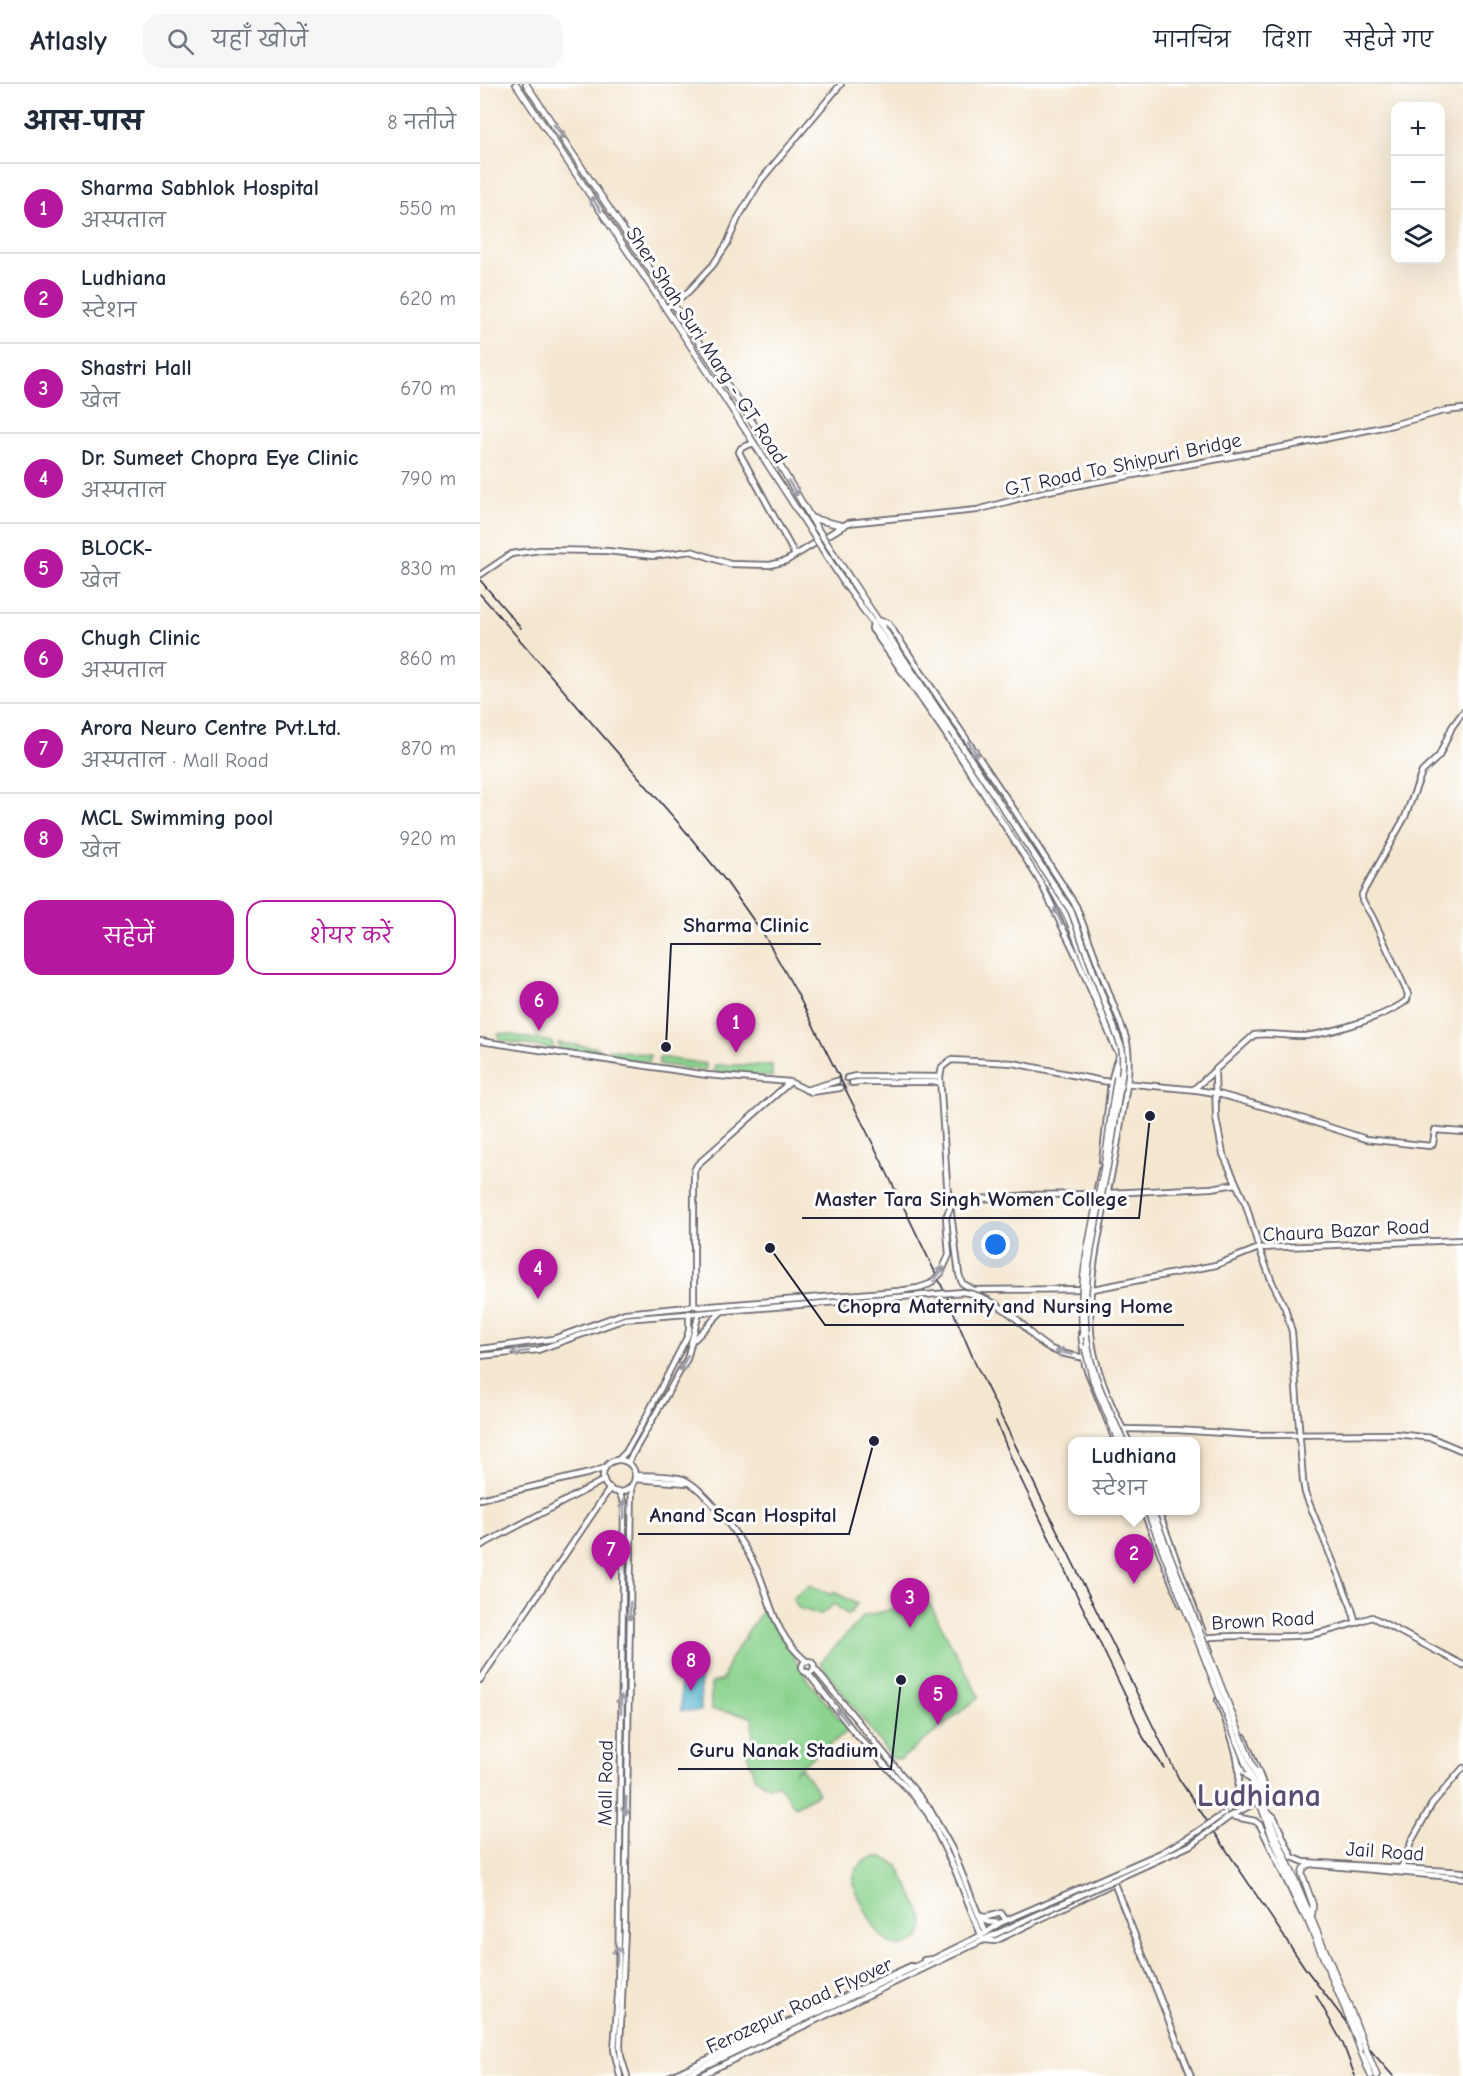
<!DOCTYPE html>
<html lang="hi">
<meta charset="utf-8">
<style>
:root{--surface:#fff;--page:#f6f6f7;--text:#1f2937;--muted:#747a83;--line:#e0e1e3;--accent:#b5179e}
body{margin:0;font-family:"Comic Neue","Playpen Sans Deva",sans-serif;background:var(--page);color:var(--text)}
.controls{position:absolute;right:18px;top:18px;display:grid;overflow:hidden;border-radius:12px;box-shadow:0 6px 24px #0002}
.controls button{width:54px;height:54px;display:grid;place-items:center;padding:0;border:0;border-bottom:2px solid var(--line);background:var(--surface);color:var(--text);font:30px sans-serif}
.you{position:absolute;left:516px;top:1161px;width:21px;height:21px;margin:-15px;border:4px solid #fff;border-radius:50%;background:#1a73e8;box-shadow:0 0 0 9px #1a73e833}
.badge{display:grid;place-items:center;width:39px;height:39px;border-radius:50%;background:var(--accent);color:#fff;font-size:20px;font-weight:700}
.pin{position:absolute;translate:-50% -50px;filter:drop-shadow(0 2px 3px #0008)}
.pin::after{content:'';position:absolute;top:32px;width:21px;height:18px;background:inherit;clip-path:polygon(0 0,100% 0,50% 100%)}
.popup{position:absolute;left:588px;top:1353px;width:132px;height:78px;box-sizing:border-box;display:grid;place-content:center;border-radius:12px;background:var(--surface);filter:drop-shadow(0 2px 4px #0005);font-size:20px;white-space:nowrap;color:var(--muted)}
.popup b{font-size:22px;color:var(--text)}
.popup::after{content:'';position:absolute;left:50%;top:100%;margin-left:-12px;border:12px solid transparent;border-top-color:var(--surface)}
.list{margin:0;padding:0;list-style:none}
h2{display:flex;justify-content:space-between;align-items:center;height:78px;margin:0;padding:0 24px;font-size:26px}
h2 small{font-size:20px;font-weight:400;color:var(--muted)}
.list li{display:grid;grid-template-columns:39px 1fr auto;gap:18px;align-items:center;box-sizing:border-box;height:90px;padding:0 24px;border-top:2px solid var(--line)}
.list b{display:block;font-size:22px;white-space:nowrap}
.list p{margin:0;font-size:20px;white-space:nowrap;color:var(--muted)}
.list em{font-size:20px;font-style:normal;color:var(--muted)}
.actions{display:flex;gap:12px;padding:18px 24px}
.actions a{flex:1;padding:14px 0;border:2px solid var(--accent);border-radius:18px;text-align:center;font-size:21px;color:var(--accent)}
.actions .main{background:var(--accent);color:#fff}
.icon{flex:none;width:33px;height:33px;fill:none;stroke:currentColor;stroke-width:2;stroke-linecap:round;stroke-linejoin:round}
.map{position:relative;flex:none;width:983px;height:1992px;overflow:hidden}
header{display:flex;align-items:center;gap:36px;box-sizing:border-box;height:84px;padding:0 30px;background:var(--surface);border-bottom:2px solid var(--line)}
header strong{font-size:28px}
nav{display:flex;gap:33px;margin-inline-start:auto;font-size:21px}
.search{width:420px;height:54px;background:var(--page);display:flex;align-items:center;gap:15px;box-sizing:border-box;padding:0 21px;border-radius:18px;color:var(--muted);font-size:22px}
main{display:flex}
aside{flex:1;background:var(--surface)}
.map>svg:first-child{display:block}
</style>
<header>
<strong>Atlasly</strong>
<div class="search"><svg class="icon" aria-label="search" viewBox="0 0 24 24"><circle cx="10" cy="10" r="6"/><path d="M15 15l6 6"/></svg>यहाँ खोजें</div>
<nav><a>मानचित्र</a><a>दिशा</a><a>सहेजे गए</a></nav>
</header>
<main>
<aside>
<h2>आस-पास<small>8 नतीजे</small></h2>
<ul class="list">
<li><span class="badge">1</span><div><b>Sharma Sabhlok Hospital</b><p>अस्पताल</p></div><em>550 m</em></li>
<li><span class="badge">2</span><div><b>Ludhiana</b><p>स्टेशन</p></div><em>620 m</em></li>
<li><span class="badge">3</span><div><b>Shastri Hall</b><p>खेल</p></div><em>670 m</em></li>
<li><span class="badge">4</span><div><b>Dr. Sumeet Chopra Eye Clinic</b><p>अस्पताल</p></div><em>790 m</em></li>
<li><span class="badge">5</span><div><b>BLOCK-</b><p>खेल</p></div><em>830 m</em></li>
<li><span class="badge">6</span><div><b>Chugh Clinic</b><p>अस्पताल</p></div><em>860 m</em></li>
<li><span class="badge">7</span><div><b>Arora Neuro Centre Pvt.Ltd.</b><p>अस्पताल · Mall Road</p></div><em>870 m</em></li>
<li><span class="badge">8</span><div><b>MCL Swimming pool</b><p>खेल</p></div><em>920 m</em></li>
</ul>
<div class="actions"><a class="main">सहेजें</a><a>शेयर करें</a></div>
</aside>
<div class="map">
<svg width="983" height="1992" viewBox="0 0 983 1992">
<rect width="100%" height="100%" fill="#fff"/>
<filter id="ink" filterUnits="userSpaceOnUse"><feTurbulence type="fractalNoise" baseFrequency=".0167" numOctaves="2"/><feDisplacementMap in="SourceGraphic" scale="12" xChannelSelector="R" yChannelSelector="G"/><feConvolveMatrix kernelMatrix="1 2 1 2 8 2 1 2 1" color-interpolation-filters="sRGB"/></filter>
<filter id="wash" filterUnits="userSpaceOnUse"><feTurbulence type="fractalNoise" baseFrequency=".008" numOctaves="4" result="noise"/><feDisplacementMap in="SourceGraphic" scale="24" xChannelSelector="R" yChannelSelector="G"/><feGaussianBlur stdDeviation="1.35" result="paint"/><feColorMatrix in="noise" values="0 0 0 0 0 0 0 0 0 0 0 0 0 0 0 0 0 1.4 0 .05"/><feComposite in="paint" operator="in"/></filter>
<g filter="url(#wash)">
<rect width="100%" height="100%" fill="#f4e7d0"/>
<g fill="#8bd38e" stroke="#567a64" stroke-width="1.5">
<path d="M19,949L72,958L73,965L19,956Z"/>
<path d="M78,959L119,964V972L79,965Z"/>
<path d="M128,965L170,971L169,978L129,973Z"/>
<path d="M179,973L226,980L225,987L179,980Z"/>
<path d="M235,981H292V993L233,988Z"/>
<path d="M330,1501L351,1511L354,1508L377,1520L368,1531L354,1520L340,1531L318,1524L313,1514Z"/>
<path d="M450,1520L499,1613L420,1676L412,1674L340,1579L384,1532L430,1521Z"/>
<path d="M284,1524L329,1598L369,1646L314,1688L321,1684L339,1709L315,1723L298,1700L290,1703L275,1694L265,1663L273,1660L272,1632L231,1625V1599L243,1596L249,1577Z"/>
<path d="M393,1773H403L418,1782L443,1833C445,1843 444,1851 435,1857C402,1880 384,1821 373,1800C374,1785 379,1779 393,1773Z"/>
</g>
<path fill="#4cb0cc" stroke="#376984" stroke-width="1.5" d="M200,1586L220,1587L221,1627H201Z"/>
</g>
<g filter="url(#ink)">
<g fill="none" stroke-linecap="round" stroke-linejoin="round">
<path stroke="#cac0b2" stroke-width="4.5" stroke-dasharray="4.5 2" stroke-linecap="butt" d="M360,1004L372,999"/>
<defs>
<g id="secondary">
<path d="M186,224L208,208L233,181L247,160L258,134L281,96L361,0"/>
<path d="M274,359L261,364L259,368L315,471"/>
<path d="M0,491L31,470L60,466L127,467L173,472L211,467L250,480L290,481L306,477L368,439L497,426L563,408L824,359L912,341L964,327L983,325"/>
<path d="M397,536L408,539L535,727L596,822L646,954C653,983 644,1015 640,1044C630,1113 598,1205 615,1273C622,1302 636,1331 649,1358"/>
<path d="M393,538L392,545L395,549L465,649L560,797L596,871L636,965"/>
<path d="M0,957L227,991L310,998L331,1008L360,1004"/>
<path d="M735,988L736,1034L743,1070L766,1121L779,1164L792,1198L805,1224L812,1248L823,1397L825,1409L871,1522L876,1539"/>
<path d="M367,994L376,992L460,993"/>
<path d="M372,999L379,998H460"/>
<path d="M714,1005L774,951C791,948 809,953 826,952C851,949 908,932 927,916L928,910L892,832L882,816V810L925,733L942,688L959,672L972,643L983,628"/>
<path d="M326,1006L357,997"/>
<path d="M983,1048L955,1046L953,1060L950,1062L886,1055L799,1027L735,1009L717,1006L622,997L533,979L471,976L462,983L460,993L467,1100L479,1190L482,1199L494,1206L613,1205L736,1181L779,1164L983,1156"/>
<path d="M622,1078L631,998L636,979"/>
<path d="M629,1109L731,1104L756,1100"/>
<path d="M550,1111L616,1110"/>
<path d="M614,1119L621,1086"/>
<path d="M214,1221V1087L217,1081L309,999"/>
<path d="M546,1244C564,1266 579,1270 606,1274"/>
<path d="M601,1249L605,1281L636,1358"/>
<path d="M215,1255L242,1227"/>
<path d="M0,1265L73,1255L145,1229L209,1223L214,1221L218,1223L281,1218"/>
<path d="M0,1272L58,1266L145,1235L281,1224"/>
<path d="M643,1345L697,1346L774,1351L916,1350L952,1354L983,1367"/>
<path d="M138,1376L146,1368L165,1335L207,1253L209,1246V1229"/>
<circle cx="139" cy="1392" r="16"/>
<path d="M148,1378L207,1275L219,1229"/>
<path d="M155,1391C167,1392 195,1391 205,1396C231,1410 267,1463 279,1490C293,1525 295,1551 326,1577"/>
<path d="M155,1395L207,1399"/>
<path d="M139,1408L144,1419L138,1910L134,1966L140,1992"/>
<path d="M0,1415L110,1389L125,1384"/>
<path d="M663,1426L701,1521"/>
<path d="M678,1426L730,1567"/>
<path d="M0,1462L124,1396"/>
<path d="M724,1554C759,1549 794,1555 828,1551C850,1548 871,1540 892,1533L983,1581"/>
<circle cx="328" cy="1583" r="6"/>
<path d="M334,1584L449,1724L472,1765L506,1849"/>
<path d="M327,1588L374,1648L434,1712L448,1730L475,1786L503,1856L515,1857L634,1799L711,1992"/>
<path d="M0,1596L130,1404"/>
<path d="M738,1616C750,1650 772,1693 749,1726"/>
<path d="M764,1653L784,1702"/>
<path d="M754,1722L769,1710L772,1699"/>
<path d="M787,1727L794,1733L812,1773L824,1778L983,1788"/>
<path d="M751,1732L775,1737L780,1741L822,1829"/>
<path d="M751,1732L780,1716"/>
<path d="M829,1780L983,1794"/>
<path d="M921,1784L932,1756L952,1720L983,1684"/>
<path d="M499,1832L507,1833L521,1829L526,1836"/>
<path d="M500,1834L508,1838L520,1839"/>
<path d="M444,1876L453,1875L506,1849L520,1839L534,1833"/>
<path d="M147,1992L141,1973L140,1962L145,1844L152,1401"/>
<path d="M191,1992L431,1882"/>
<path d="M219,1992L539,1839"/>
</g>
<g id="primary">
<path d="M36,0L226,285L332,449"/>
<path d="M46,0L289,363L337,444"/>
<path d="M331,434L364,442"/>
<path d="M371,496L472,647"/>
<path d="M364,499C412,564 457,631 502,698C532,743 564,788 589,836L636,958L639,971L637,993"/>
<path d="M758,1680L769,1694"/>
<path d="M774,1686L791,1739L872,1930"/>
<path d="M769,1688L790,1747L868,1932"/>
<path d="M829,1780L823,1785L822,1790L833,1821L832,1830"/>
<path d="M880,1965L891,1992"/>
<path d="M887,1968L897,1992"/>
<path d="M203,1992L447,1877"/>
</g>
</defs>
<use href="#secondary" stroke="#6c676f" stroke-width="8"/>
<use href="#primary" stroke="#6c676f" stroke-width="8"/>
<use href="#secondary" stroke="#fff" stroke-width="4.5"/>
<use href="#primary" stroke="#fff" stroke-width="5"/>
<g stroke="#22223b" stroke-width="1.5">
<path d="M0,496L41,544"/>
<path d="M0,510L202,743L245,796L284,851L317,909L396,1066L468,1215L496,1281L699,1695L825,1884L866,1938L913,1992"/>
<path d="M516,1337L535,1383L647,1615L663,1653L684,1684"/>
<path d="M836,1911L863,1960L875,1992"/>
</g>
<defs>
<g id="secondary-bridge">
<path d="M281,1218L418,1207L438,1204L450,1200L461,1189L469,1171L466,1133L472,1120L486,1116L550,1111"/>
<path d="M281,1224L483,1208C506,1211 531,1228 546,1244"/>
<path d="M534,1833L681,1769L708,1754L745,1729"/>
<path d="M539,1839L713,1760L749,1733"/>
</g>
<g id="primary-bridge">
<path d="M337,444L371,496"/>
<path d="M332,449L364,499"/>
<path d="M472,647L591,827L642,965C645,988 637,1014 635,1037C626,1111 593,1200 610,1273C617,1302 631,1330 644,1358"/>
<path d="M603,1251C596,1190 617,1130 626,1070C630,1044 632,1018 637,993"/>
<path d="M605,1264L613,1296L639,1358"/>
<path d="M667,1426L769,1688"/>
<path d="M672,1426L774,1686"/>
<path d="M872,1930L887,1968"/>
<path d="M868,1932L880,1965"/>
</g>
</defs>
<use href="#secondary-bridge" stroke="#6c676f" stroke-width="8" stroke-linecap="butt"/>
<use href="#primary-bridge" stroke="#6c676f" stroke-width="8" stroke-linecap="butt"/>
<use href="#secondary-bridge" stroke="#fff" stroke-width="4.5"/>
<use href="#primary-bridge" stroke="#fff" stroke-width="5"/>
</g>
<defs><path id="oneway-shaft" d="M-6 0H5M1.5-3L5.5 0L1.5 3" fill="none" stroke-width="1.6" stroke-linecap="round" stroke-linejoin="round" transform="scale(1.5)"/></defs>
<g stroke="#9c9ca7">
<use href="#oneway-shaft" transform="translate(79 48) rotate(56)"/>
<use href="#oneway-shaft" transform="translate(116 120) rotate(-124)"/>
<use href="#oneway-shaft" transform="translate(313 404) rotate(59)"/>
<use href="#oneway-shaft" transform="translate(493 665) rotate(56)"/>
<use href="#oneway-shaft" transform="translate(578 832) rotate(-116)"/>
<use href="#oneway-shaft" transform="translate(459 1190) rotate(-52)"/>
<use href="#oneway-shaft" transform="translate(40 1268) rotate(173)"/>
<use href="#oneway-shaft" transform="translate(584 1269) rotate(-168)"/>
<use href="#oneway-shaft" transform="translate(204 1279) rotate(118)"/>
<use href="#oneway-shaft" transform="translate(144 1425) rotate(-91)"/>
<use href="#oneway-shaft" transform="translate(150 1527) rotate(91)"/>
<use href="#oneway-shaft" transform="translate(141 1620) rotate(-89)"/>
<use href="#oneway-shaft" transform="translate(362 1632) rotate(-128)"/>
<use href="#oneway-shaft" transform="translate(146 1722) rotate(92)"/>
<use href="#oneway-shaft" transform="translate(137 1871) rotate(-88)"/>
</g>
</g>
<g text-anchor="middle" stroke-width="6" stroke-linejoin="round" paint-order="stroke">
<g font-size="20" fill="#22223b" stroke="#fff">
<text transform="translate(227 261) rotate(57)" y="7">Sher Shah Suri Marg - GT Road</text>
<text transform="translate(643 380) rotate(-12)" y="7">G.T Road To Shivpuri Bridge</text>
<text transform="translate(866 1146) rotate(-3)" y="7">Chaura Bazar Road</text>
<text transform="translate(783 1536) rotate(-3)" y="7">Brown Road</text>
<text transform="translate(125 1699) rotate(-89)" y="7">Mall Road</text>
<text transform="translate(905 1767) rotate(4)" y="7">Jail Road</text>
<text transform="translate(319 1921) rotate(-25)" y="7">Ferozepur Road Flyover</text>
</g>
<g font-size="32" font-weight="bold" fill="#594d72" stroke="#fff">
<text x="779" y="1722">Ludhiana</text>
</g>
</g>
<path fill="none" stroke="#22223b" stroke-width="2" d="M186 963L191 860H341M670 1032L659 1134H322M290 1164L345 1241H704M394 1357L369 1450H158M421 1596L411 1685H198"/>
<g fill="#22223b" stroke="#fff" stroke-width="2">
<circle cx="186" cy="963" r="6"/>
<circle cx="670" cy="1032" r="6"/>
<circle cx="290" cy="1164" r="6"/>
<circle cx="394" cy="1357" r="6"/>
<circle cx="421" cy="1596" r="6"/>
</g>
<g font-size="21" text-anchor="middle" font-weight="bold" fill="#22223b" stroke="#fff" stroke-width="6" stroke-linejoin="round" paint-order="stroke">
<text x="266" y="848">Sharma Clinic</text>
<text x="491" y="1122">Master Tara Singh Women College</text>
<text x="525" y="1229">Chopra Maternity and Nursing Home</text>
<text x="263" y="1438">Anand Scan Hospital</text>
<text x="304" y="1673">Guru Nanak Stadium</text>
</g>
</svg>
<div class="controls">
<button>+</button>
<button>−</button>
<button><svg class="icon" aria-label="layers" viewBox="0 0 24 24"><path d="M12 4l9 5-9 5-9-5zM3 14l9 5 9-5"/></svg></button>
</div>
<div class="you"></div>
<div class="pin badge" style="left:256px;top:969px">1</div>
<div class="pin badge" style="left:654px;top:1500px">2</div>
<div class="popup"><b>Ludhiana</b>स्टेशन</div>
<div class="pin badge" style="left:430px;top:1544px">3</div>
<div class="pin badge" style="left:58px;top:1215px">4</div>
<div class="pin badge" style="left:458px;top:1641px">5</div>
<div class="pin badge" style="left:59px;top:947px">6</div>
<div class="pin badge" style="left:131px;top:1496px">7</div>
<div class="pin badge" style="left:211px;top:1607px">8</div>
</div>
</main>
